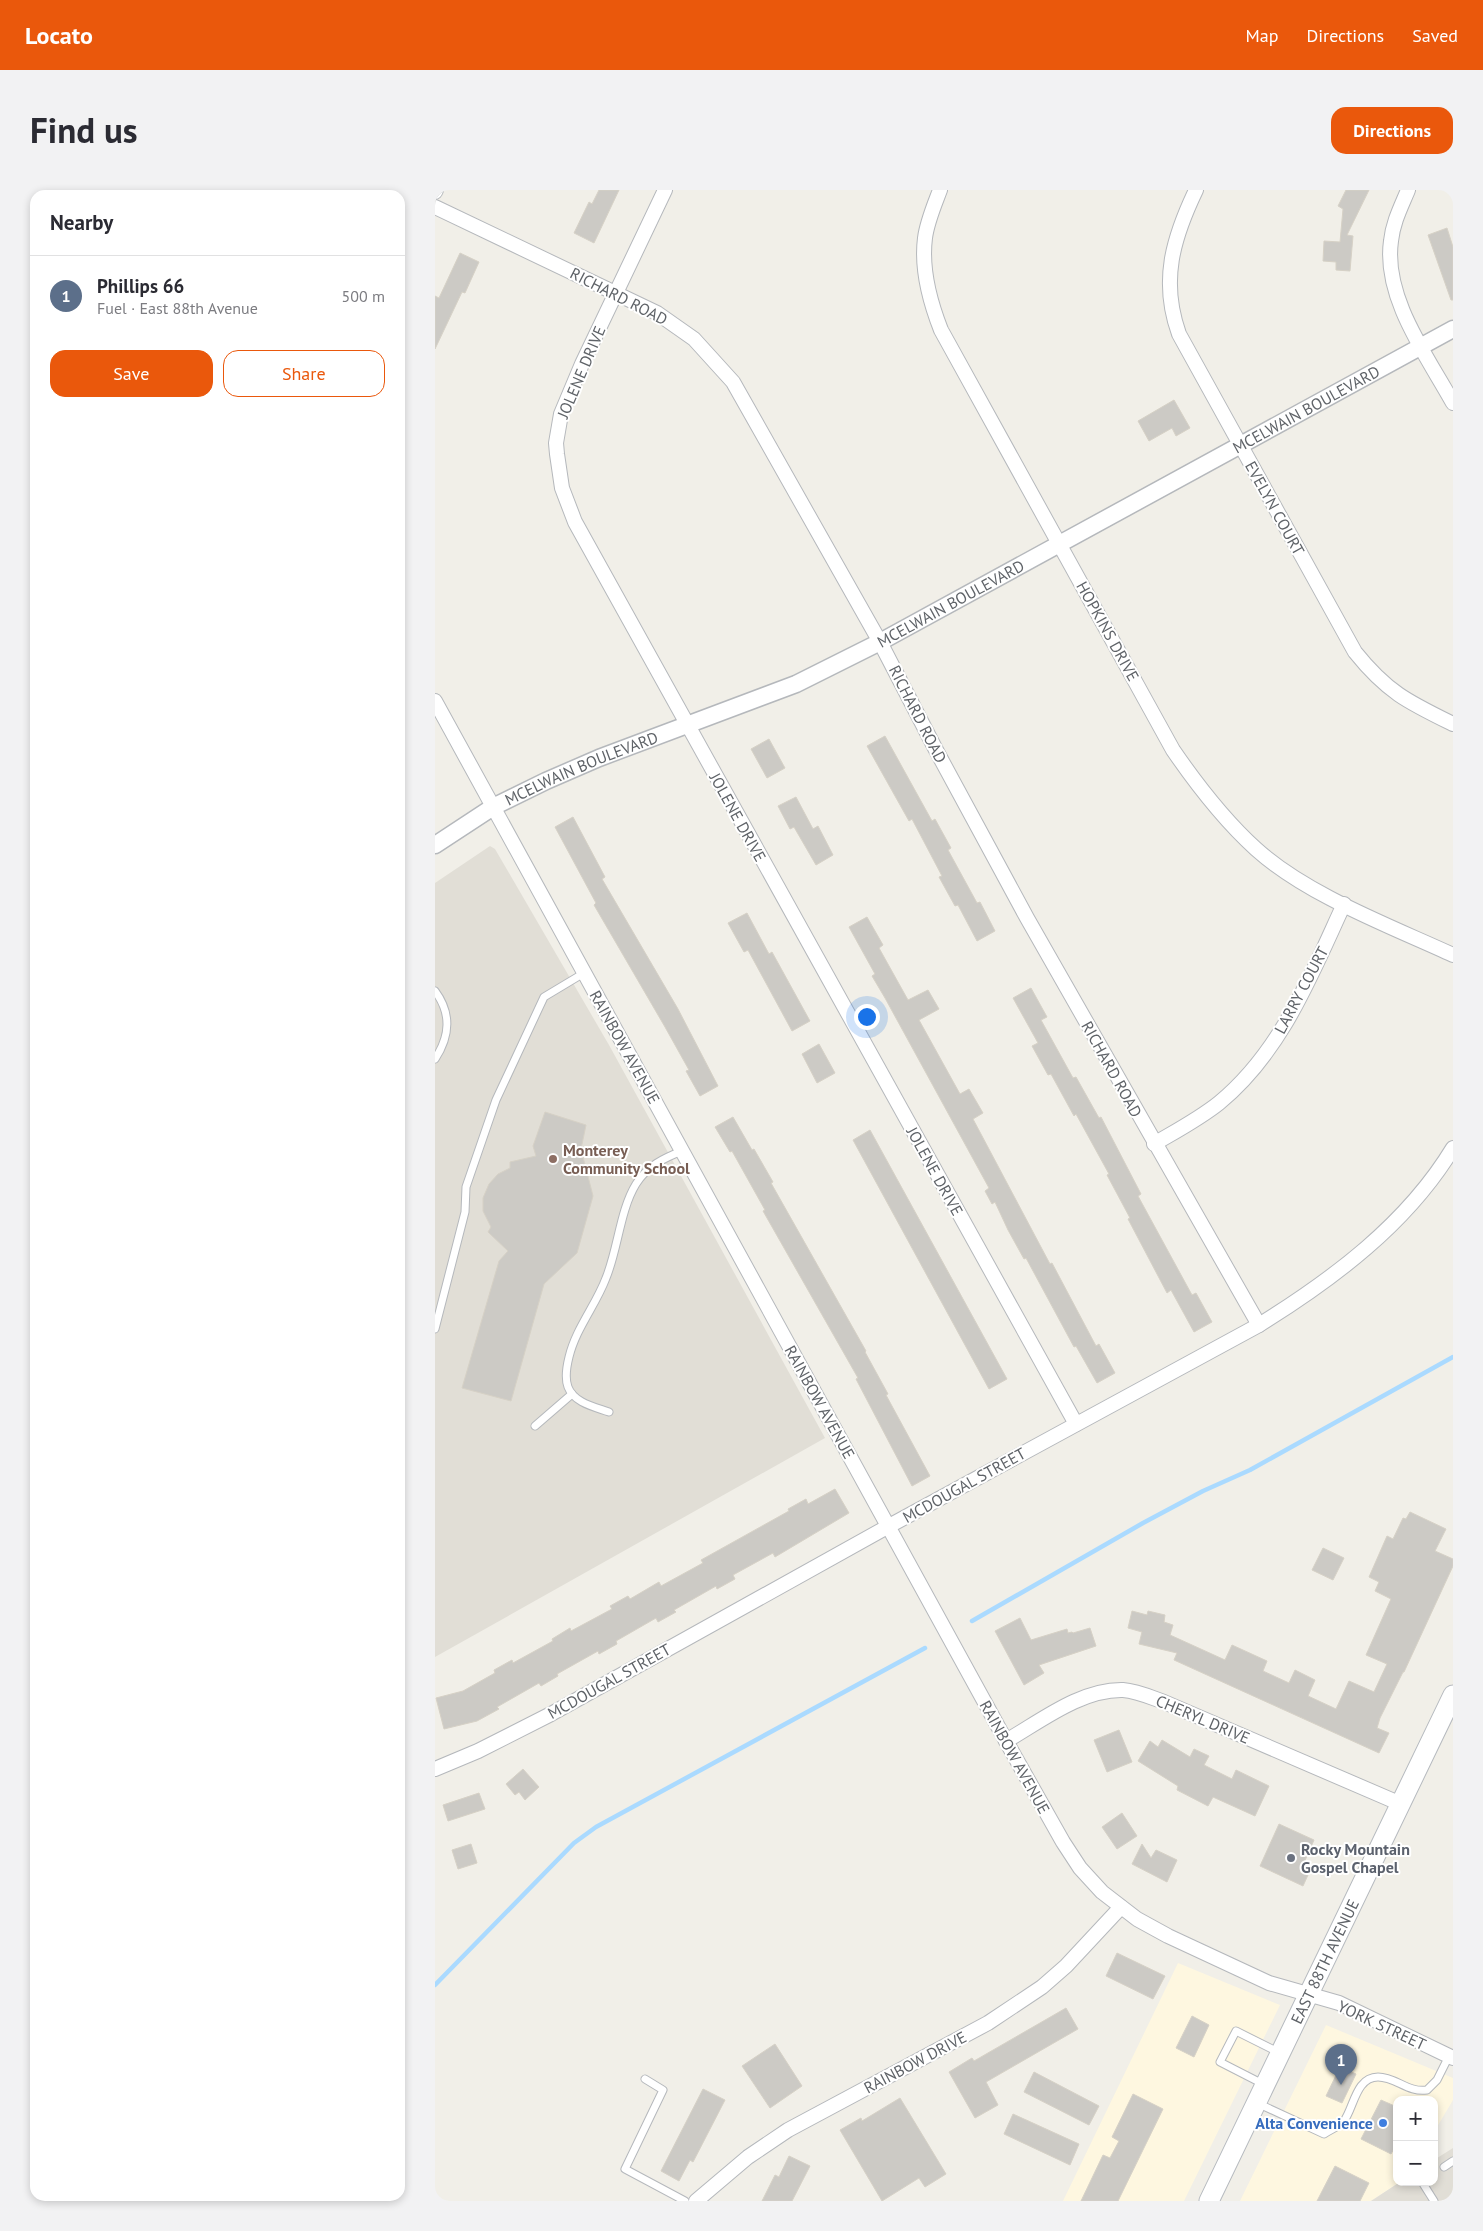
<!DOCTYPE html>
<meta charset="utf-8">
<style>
:root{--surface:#fff;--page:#f2f2f3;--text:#2b2b33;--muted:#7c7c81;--line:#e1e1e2;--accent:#ea580c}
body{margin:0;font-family:"PT Sans",sans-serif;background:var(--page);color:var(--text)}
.controls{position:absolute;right:15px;bottom:15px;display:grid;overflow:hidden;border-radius:10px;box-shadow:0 2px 8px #0003}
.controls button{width:45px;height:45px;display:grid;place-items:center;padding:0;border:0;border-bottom:1px solid var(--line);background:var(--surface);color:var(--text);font:25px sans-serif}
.you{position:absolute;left:431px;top:826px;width:18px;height:18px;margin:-12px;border:4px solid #fff;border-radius:50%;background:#1a73e8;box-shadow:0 0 0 8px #1a73e833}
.badge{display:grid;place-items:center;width:32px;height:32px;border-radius:50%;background:var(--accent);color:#fff;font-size:16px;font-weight:700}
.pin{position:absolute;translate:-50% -41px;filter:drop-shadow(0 1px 2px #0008)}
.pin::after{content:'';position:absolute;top:26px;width:18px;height:15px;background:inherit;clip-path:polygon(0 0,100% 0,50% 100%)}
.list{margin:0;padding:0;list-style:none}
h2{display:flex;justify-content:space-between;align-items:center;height:65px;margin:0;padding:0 20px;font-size:21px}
h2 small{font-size:16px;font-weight:400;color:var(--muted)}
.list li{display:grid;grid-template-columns:32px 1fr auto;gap:15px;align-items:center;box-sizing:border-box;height:80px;padding:0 20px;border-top:1px solid var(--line)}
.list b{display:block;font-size:19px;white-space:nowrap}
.list p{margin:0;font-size:16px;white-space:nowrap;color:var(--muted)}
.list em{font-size:16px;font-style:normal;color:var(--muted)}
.actions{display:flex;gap:10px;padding:15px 20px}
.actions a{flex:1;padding:11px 0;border:1px solid var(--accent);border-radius:15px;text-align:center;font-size:18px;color:var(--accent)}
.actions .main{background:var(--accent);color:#fff}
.map{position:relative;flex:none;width:1018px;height:2011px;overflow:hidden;border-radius:15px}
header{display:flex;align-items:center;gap:30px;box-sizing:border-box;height:70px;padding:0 25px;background:var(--accent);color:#fff}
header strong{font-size:24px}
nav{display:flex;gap:28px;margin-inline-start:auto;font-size:18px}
.intro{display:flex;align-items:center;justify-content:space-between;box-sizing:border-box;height:120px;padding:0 30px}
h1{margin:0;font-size:35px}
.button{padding:12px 22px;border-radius:15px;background:var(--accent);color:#fff;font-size:18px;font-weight:700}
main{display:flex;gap:30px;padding:0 30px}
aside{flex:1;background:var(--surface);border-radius:15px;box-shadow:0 2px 8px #0003}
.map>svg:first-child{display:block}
</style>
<header>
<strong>Locato</strong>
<nav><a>Map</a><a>Directions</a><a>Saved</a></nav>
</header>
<div class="intro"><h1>Find us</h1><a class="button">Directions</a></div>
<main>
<aside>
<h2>Nearby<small></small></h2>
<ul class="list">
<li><span class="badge" style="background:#5c6f8a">1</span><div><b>Phillips 66</b><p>Fuel · East 88th Avenue</p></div><em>500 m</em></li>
</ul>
<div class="actions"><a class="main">Save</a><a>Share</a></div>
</aside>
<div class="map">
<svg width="1018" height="2011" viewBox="0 0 1018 2011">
<rect width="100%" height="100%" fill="#f1efe8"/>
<g fill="#fef7e0">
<path d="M743,1773L845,1815L749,2011H628Z"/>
<path d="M891,1835L1018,1888V1910L999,1942V1910H962V1992H965L936,2011H805Z"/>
</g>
<g fill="#e1ded6">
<path d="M55,656L60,659L174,855L390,1248L0,1467V693Z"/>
<path d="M1018,1958V2011H936L965,1992H999V1970Z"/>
</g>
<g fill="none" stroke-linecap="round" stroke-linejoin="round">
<g stroke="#aadaff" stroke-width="4.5">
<path d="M537,1431L708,1333L768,1301L815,1280L1018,1167"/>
<path d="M0,1795L139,1653L161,1637L490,1458"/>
</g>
</g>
<g fill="#cccac5" stroke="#d6d1c6">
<path d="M164,0H184L159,53L139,43L154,12L157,14Z"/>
<path d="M911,0H934L912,45L918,46L915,81L901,80V72L888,71L889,51L905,52L908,19L903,16Z"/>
<path d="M1012,38L1018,57V110H1016L993,45Z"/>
<path d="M25,63L44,72L30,103L27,102L0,159V106L4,108Z"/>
<path d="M739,210L755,238L741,246L737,238L714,251L703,231Z"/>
<path d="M450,546L497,631L500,629L516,658L513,660L542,713L545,712L560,741L542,751L523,715L520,716L504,687L507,686L477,629L474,631L432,556Z"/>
<path d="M334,549L350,578L332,588L316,559Z"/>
<path d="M361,607L378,639L383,636L398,665L381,675L359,637L355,639L343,616Z"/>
<path d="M138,627L170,687L167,689L243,819L283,896L265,906L251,881L254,880L230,837L159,715L161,713L120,637Z"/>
<path d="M312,723L334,764L337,762L375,831L357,841L313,760L309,762L293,733Z"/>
<path d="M432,727L448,755L444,758L473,810L493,800L504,819L484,830L525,904L534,899L548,923L538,929L615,1074L617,1073L661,1156L664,1154L680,1183L662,1193L641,1156L639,1157L591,1068L589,1069L573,1040L560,1012L557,1014L550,1001L554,998L450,808L437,786L440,784L414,737Z"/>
<path d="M596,798L612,827L606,830L638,888L641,887L664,928L666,927L706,1004L703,1006L757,1105L761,1103L777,1132L759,1142L736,1100L732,1103L693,1029L695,1028L672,985L674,984L641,924L639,926L616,884L613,885L597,856L603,853L578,808Z"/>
<path d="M384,854L400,883L382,893L367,864Z"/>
<path d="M110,922L151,935L146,959L158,1006L142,1063L109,1094L76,1211L27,1198L64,1071L73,1061L53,1042L56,1037L48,1021V1008L54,994L63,984L75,978V972L101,966L98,956Z"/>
<path d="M298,927L317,960L319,959L338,992L336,993L431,1161L430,1162L453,1204L451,1205L495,1286L477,1296L421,1189L423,1188L328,1021L330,1020L297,961L295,962L280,937Z"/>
<path d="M435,940L572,1189L554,1199L418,950Z"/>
<path d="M400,1299L414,1323L340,1367L338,1363L298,1385L300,1389L282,1399L281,1396L239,1420L241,1422L223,1432L221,1428L181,1451L182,1454L164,1464L163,1461L122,1484L123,1486L106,1496L104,1493L62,1517L64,1519L42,1531L9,1539L1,1508L28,1501L60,1483L59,1480L77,1470L78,1473L118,1451L117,1449L135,1438L136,1441L177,1419L175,1416L193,1406L195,1409L224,1392L226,1396L268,1373L266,1370L354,1321L353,1319L371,1309L373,1314Z"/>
<path d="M975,1322L1011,1339L1000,1361L1018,1369V1376L969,1482H968L945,1528L942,1538L954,1543L944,1563L739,1470L742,1463L704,1454L707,1442L693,1438L697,1421L712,1425L713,1421L730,1425L729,1432L738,1435L735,1445L790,1470L797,1455L832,1471L828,1481L854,1493L860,1480L880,1490L873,1506L901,1519L914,1491L939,1502L952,1474L931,1465L956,1409L940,1401L944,1392L934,1387L952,1346L958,1349L968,1328L971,1329Z"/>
<path d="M888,1358L909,1368L898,1390L877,1380Z"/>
<path d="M585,1428L596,1450L632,1439L633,1443L637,1442L638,1443L655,1438L661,1456L604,1475L609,1483L589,1495L560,1441Z"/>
<path d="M684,1540L697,1572L672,1582L659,1550Z"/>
<path d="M727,1550L755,1567L759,1559L774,1566L769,1575L797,1589L801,1580L834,1596L820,1626L778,1607L773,1616L742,1600L743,1596L703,1571L715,1551L723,1557Z"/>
<path d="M88,1579L104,1597L90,1610L84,1602L80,1605L71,1594Z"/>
<path d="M44,1603L50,1619L13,1631L8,1615Z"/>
<path d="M687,1623L702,1646L682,1659L667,1637Z"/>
<path d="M844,1634L879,1650L865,1682L873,1685L868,1696L825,1676Z"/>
<path d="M36,1654L42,1673L23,1679L17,1660Z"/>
<path d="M707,1654L716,1668L721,1660L742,1670L732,1692L697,1674Z"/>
<path d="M682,1763L730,1786L718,1809L671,1786Z"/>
<path d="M631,1818L643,1839L551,1892L563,1915L540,1928L514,1882L537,1868L539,1871Z"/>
<path d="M757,1826L774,1835L759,1867L741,1858Z"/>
<path d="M340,1854L367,1896L335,1918L307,1876Z"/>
<path d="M905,1877L921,1884L907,1913L891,1906Z"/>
<path d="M599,1882L664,1916L654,1935L589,1902Z"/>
<path d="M268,1899L290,1910L258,1972L255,1970L244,1991L226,1981Z"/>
<path d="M698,1904L728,1919L683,2011H646L668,1965L675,1968L684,1951L677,1947Z"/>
<path d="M465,1908L511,1984L490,1997L484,1988L447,2011L405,1940L426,1928L427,1931Z"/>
<path d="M946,1910L962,1917V1953L956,1964L926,1949Z"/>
<path d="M578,1924L644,1954L635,1975L569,1944Z"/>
<path d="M354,1966L375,1976L357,2011H327L340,1985L344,1987Z"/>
<path d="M900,1976L934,1993L925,2011H882Z"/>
</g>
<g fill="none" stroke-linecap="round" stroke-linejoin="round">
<defs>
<g id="service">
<path d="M0,801C17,824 15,846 0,869"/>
<path d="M0,1139L30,1022L31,997L61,910L109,807L149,783"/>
<path d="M174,1222C160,1217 139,1213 133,1197C130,1189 132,1175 134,1167C141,1138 161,1115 171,1088C183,1059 185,1020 201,994C212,976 229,968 247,961"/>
<path d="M100,1236L137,1204"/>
<path d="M210,1889L228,1900L190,1979L250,2011"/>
<path d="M828,1894L785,1872L801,1841L845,1863"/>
<path d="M822,1913L889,1944C895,1940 905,1936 909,1931C919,1917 921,1887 943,1887C961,1887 973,1903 992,1900L1002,1890L1014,1866"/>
<path d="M1009,1977L1018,1971"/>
<path d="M987,1992L999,2011"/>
</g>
<g id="minor">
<path d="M230,0L147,174L126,224L121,253L122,264L127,298L140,332L641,1234"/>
<path d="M505,0C499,16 492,32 490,48C486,79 495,112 506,140L738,560C762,595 789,630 821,659C872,705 955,736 1018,765"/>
<path d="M761,0C738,48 725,91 744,144L920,462C952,502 973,512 1018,534"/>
<path d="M973,0C966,17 958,32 956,51C948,107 992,166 1018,213"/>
<path d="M0,2L1,0"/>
<path d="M0,17L222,123L259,149L298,192L445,452L501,560L592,728L824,1135"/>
<path d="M0,511L571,1551L628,1652L645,1678L667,1702L702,1729L733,1746L834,1793L904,1813L1018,1868"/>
<path d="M719,954C741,941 764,929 784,913C847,861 876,785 909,714"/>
<path d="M571,1551C606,1531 646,1499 688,1500C702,1501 715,1507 729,1512L966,1614"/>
<path d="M0,1579L43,1561L116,1524L454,1336L824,1135C898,1089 972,1034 1018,958"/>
<path d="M261,2011L313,1967L353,1940L553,1833L607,1797L631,1776L686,1717"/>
</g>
<g id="tertiary">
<path id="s1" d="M0,655L58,617L111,591L164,568L361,494L445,452L1018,139"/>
</g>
<g id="secondary">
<path id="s2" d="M774,2011L1018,1505"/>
</g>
</defs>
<use href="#service" stroke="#b5b8bc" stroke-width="9"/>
<use href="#minor" stroke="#b5b8bc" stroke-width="16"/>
<use href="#tertiary" stroke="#b5b8bc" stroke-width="19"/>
<use href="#secondary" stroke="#b6babf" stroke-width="21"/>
<use href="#service" stroke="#fff" stroke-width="7"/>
<use href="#minor" stroke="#fff" stroke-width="14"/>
<use href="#tertiary" stroke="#fff" stroke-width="16"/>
<use href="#secondary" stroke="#fff" stroke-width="19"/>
</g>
<circle fill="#8d6e63" stroke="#fff" stroke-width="2" cx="118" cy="969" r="5"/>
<circle fill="#6b7280" stroke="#fff" stroke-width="2" cx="856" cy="1668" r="5"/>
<circle fill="#3f7fe0" stroke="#fff" stroke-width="2" cx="948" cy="1933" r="5"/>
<g text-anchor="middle" stroke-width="4" stroke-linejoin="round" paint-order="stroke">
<g font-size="16" fill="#5f6368" stroke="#fff">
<text transform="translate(184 106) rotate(27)" y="6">RICHARD ROAD</text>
<text transform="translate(146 182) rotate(-67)" y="6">JOLENE DRIVE</text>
<text dy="6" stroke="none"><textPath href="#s1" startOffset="976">MCELWAIN BOULEVARD</textPath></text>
<text transform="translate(840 318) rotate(61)" y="6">EVELYN COURT</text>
<text dy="6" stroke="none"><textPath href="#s1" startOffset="571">MCELWAIN BOULEVARD</textPath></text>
<text transform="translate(673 441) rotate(61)" y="6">HOPKINS DRIVE</text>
<text transform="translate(483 524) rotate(63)" y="6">RICHARD ROAD</text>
<text dy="6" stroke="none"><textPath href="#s1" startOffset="166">MCELWAIN BOULEVARD</textPath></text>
<text transform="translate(303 627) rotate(61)" y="6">JOLENE DRIVE</text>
<text transform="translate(866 800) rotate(-62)" y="6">LARRY COURT</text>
<text transform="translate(190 857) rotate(61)" y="6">RAINBOW AVENUE</text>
<text transform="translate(677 879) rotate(61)" y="6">RICHARD ROAD</text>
<text transform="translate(500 981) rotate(61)" y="6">JOLENE DRIVE</text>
<text transform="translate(385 1212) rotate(61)" y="6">RAINBOW AVENUE</text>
<text transform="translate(529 1295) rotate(-29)" y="6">MCDOUGAL STREET</text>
<text transform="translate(174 1491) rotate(-29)" y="6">MCDOUGAL STREET</text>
<text transform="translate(768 1529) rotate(23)" y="6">CHERYL DRIVE</text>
<text transform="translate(580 1567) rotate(61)" y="6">RAINBOW AVENUE</text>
<text dy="6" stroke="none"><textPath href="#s2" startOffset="266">EAST 88TH AVENUE</textPath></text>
<text transform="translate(947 1835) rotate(25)" y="6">YORK STREET</text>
<text transform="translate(480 1872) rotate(-28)" y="6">RAINBOW DRIVE</text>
</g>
<g font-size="16" font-weight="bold" fill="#785e54" stroke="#fff" text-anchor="start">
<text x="128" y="966">Monterey<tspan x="128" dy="18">Community School</tspan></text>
</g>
<g font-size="16" font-weight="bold" fill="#5b616d" stroke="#fff" text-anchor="start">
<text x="866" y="1665">Rocky Mountain<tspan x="866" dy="18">Gospel Chapel</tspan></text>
</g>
<g font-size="16" font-weight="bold" fill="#366cbe" stroke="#fff" text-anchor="end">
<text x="938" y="1939">Alta Convenience</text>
</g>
</g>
</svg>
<div class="controls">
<button>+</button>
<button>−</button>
</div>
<div class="you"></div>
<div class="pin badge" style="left:906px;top:1895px;background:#5c6f8a">1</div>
</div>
</main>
